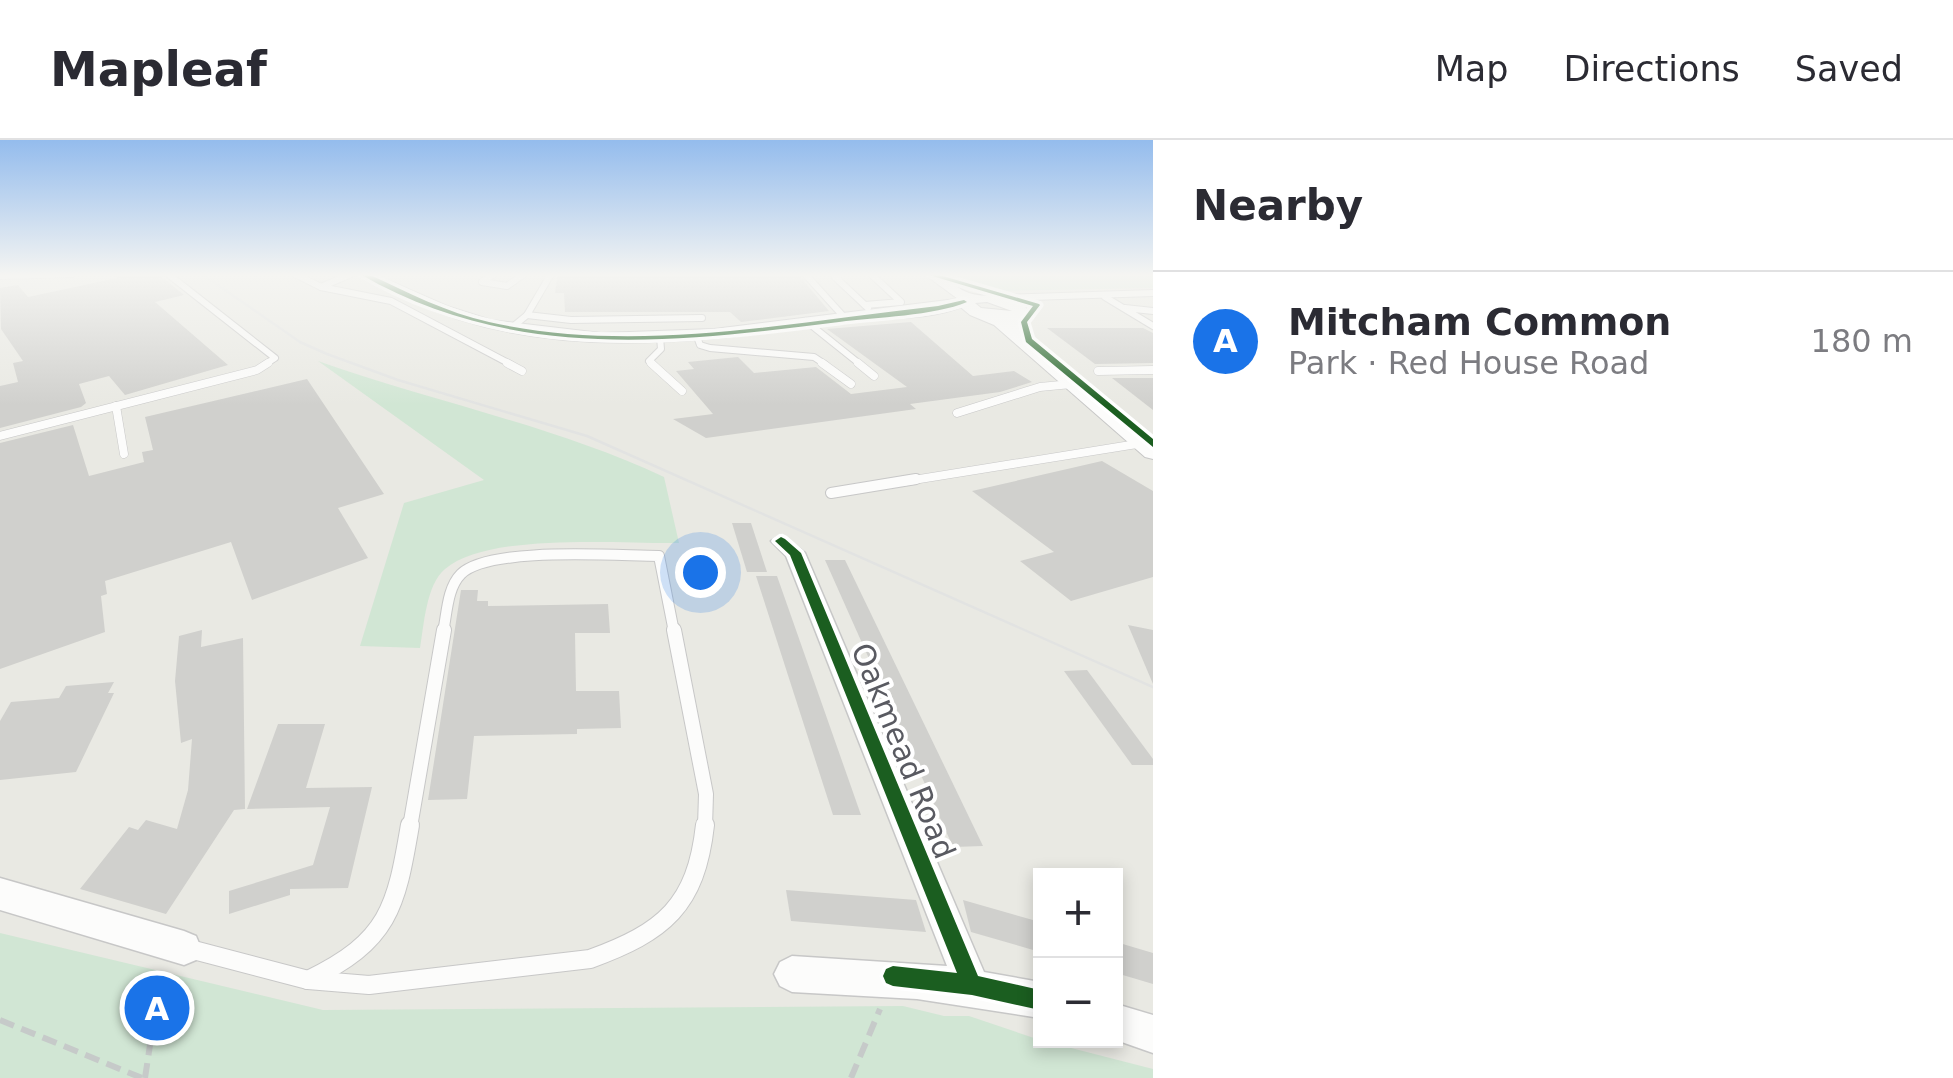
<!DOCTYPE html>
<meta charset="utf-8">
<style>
:root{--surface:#fff;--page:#f2f2f3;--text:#2b2b33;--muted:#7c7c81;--line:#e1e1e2;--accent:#1a73e8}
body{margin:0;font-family:"DejaVu Sans",sans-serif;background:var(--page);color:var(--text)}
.controls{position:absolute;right:30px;bottom:30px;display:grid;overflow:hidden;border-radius:0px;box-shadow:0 5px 15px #0003}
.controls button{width:90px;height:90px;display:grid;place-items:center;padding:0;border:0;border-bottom:2px solid var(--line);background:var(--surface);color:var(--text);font:50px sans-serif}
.you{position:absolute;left:700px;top:432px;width:35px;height:35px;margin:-25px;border:8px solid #fff;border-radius:50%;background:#1a73e8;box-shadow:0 0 0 15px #1a73e833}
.badge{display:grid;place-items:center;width:65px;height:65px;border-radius:50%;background:var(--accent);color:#fff;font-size:32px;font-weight:700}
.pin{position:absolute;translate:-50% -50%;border:5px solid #fff;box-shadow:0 2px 10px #0006}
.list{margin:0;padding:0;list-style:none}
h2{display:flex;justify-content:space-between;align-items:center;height:130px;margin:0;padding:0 40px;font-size:42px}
h2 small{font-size:32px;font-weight:400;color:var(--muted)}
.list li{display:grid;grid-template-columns:65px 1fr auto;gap:30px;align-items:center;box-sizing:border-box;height:140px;padding:0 40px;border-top:2px solid var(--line)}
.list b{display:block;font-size:38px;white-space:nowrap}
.list p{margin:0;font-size:32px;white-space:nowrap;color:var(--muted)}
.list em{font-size:32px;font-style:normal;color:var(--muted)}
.map{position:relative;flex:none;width:1153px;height:938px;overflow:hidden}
header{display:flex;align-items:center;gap:60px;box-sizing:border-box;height:140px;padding:0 50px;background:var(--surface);border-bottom:2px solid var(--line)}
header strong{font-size:48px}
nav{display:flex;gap:55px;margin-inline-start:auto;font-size:35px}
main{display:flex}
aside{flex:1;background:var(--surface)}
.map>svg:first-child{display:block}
</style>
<header>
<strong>Mapleaf</strong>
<nav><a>Map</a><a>Directions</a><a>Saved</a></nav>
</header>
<main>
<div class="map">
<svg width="1153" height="938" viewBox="0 0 1153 938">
<rect width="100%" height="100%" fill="#e9e9e3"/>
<g fill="#d1e6d4">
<path d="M943,134H1153V148L988,151Z"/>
<path d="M318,221C433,262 553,285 664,337L679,403C620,404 489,392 445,429C426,445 424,485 420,508L360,506L404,363L484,340Z"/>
<path d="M0,793L323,870L903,866L944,876H969L1040,900L1153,929V938H0Z"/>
</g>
<g fill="#d0d0cd">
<path d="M113,134L161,136L184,155L155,162L228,225L125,255L109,236L79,244L86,263L81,267L0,288V246L18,242L13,223L23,221L1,189L0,148L18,145L28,157L117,138Z"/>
<path d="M558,134H798L829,171L741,182L730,172H565L564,153H555Z"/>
<path d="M911,182L973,236L1014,231L1032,242L1000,252L910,264L916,269L706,298L673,279L713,274L676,231L694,229L688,222L738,217L754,233L816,227L851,254L907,247L827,189Z"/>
<path d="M1047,188H1143L1153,193V223L1095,224Z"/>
<path d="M1112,238H1153V270Z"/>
<path d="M307,239L384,354L338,368L368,418L252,460L231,402L105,441L107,454L101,456L105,492L0,529V303L73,285L89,336L144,322L142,312L153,310L145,277Z"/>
<path d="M1102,321L1153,351V437L1071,461L1020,421L1054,412L972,351Z"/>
<path d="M732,383H751L767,432H747Z"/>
<path d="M825,420H845L983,706L953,707Z"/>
<path d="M756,436H777L861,675H833Z"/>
<path d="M461,450H478L477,461H488V466L608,464L610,493H575L576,551H619L621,588L577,589V594L474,596L467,659L428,660Z"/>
<path d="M1128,485L1153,490V544Z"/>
<path d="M202,490L201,507L243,498L245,669L234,670L166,774L80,749L129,687L138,690L146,680L177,689L188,650L192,599L181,603L175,541L179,496Z"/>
<path d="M1087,530L1153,619V625H1132L1064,531Z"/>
<path d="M114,542L108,553H114L76,632L0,640V581L11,562L59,558L66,546Z"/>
<path d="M278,584H325L306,648L372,647L348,748L290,749V755L229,774V751L313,725L330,667L247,669Z"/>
<path d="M786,750L916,760L926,792L791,781Z"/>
<path d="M963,760L1040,782V812L971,792Z"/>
<path d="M1116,802L1153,813V844L1116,833Z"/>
</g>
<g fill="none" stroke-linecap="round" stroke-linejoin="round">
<defs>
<g id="service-far4">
<path d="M168,134L275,218L264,225"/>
<path d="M295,134L321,147"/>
<path d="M351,134L321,147L391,161L512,225"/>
<path d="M494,134L482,142L507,146L524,134"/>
<path d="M805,134L844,177"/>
<path d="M841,134L835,137L868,168"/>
<path d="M0,136L72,134"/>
<path d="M1105,157L1153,186"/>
<path d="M998,158L1153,153"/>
<path d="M865,165L901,162L871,134"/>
<path d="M1125,168L1153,171"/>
<path d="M527,175L571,180L702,178"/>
<path d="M806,181L861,225"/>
<path d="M510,189L527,175L551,134"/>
<path d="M696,194L700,205L710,208L814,217L826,225"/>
<path d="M654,225L649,221L661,209L660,197"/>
</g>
<g id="service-far3">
<path d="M507,223L522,231"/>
<path d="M651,223L682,251"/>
<path d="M822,223L851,244"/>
<path d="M858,223L874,236"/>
<path d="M1098,231L1153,230"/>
<path d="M116,266L124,314"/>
<path d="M957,273L1040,247L1071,244"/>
<path d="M0,296L257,230L268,223"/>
<path d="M901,342L1143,303"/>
</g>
<g id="service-far2">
<path d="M831,353L916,339"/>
<path d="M443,492C447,474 447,448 461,434C490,406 617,416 659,416L674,492"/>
</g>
<g id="service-far1">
<path d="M674,490L706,654L705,687"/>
<path d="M410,687L444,490"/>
</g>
<g id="service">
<path d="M186,808L308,840"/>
<path d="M308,840L369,845L590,819C664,792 696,766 705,685"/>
<path d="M308,840C389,801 396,768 410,685"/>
</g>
<g id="minor">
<path d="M781,395L805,413L984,832L1040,842V878L917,859L792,852L780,846L774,834L780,822L792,816L947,826L786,416L771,401Z"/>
<path d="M0,738L184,791L196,796L201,808L196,820L184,825L0,770Z"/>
<path d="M1116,864L1153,875V913L1116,900Z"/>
</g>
<path id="tertiary" d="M357,134H374L447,166L491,180L601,193L714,189L964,158L971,162C944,180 893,177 860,181C711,200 552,226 411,161C393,153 372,146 357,134Z"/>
<path id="secondary" d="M924,134C949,134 949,145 969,153C992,161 1007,145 1030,172L1025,177L1027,195L1153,300V319L1145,317L994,185L970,175L958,165V159ZM987,162L1012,171L981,168L975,163Z"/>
</defs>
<use href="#service-far4" stroke="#c7c7c7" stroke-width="8"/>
<use href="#service-far3" stroke="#c7c7c7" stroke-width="9"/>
<use href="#service-far2" stroke="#c7c7c7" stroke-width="12"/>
<use href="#service-far1" stroke="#c7c7c7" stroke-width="16"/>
<use href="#service" stroke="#c7c7c7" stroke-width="20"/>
<use href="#minor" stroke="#c7c7c7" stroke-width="3"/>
<use href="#tertiary" stroke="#c7c7c7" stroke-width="2"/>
<use href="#secondary" stroke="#c7c7c7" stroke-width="2"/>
<g stroke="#c6cac9" stroke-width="6" stroke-dasharray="15 8" stroke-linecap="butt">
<path d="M0,880L142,938"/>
<path d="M145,938L162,826"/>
<path d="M851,938L880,869"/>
</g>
<use href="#service-far4" stroke="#fcfcfb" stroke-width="6"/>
<use href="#service-far3" stroke="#fcfcfb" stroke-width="8"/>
<use href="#service-far2" stroke="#fcfcfb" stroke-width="10"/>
<use href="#service-far1" stroke="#fcfcfb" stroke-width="14"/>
<use href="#service" stroke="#fcfcfb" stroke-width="18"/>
<use href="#minor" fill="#fcfcfb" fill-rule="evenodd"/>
<use href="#tertiary" fill="#fcfcfb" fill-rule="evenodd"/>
<use href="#secondary" fill="#fcfcfb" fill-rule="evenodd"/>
<path stroke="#e2e3e2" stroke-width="2.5" d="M202,134L300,202L327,214L398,240L587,296L1153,547"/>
<defs>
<g id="cycleway">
<path d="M360,134H368C407,152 447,173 489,182C636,215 791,182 938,166L964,160L967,162C934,176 876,177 839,182C673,203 512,222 360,134Z"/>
<path d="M936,134L1039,164L1040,165L1027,182L1032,199L1153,299V307L1026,202L1021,182L1033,166L929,135Z"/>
<path d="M781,397L785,399L801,413L978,836L1040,850V870L972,855L893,846L886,843L883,836L886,829L893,826L957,833L790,415L775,401Z"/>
</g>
</defs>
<use href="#cycleway" stroke="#fff" stroke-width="7"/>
<use href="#cycleway" fill="#1b5e20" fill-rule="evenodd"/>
</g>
<linearGradient id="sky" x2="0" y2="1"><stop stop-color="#94bced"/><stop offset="0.51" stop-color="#f5f5f2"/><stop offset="1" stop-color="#f5f5f2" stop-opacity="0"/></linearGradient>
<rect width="1153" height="265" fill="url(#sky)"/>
<g text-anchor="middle" stroke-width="8" stroke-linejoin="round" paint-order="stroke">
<g font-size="30" fill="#595a61" stroke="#fff">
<text transform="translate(903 611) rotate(68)" y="10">Oakmead Road</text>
</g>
</g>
</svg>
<div class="controls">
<button>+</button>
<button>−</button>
</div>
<div class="you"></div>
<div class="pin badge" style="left:157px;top:868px">A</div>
</div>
<aside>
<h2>Nearby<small></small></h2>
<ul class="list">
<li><span class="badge">A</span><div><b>Mitcham Common</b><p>Park · Red House Road</p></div><em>180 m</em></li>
</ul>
</aside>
</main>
